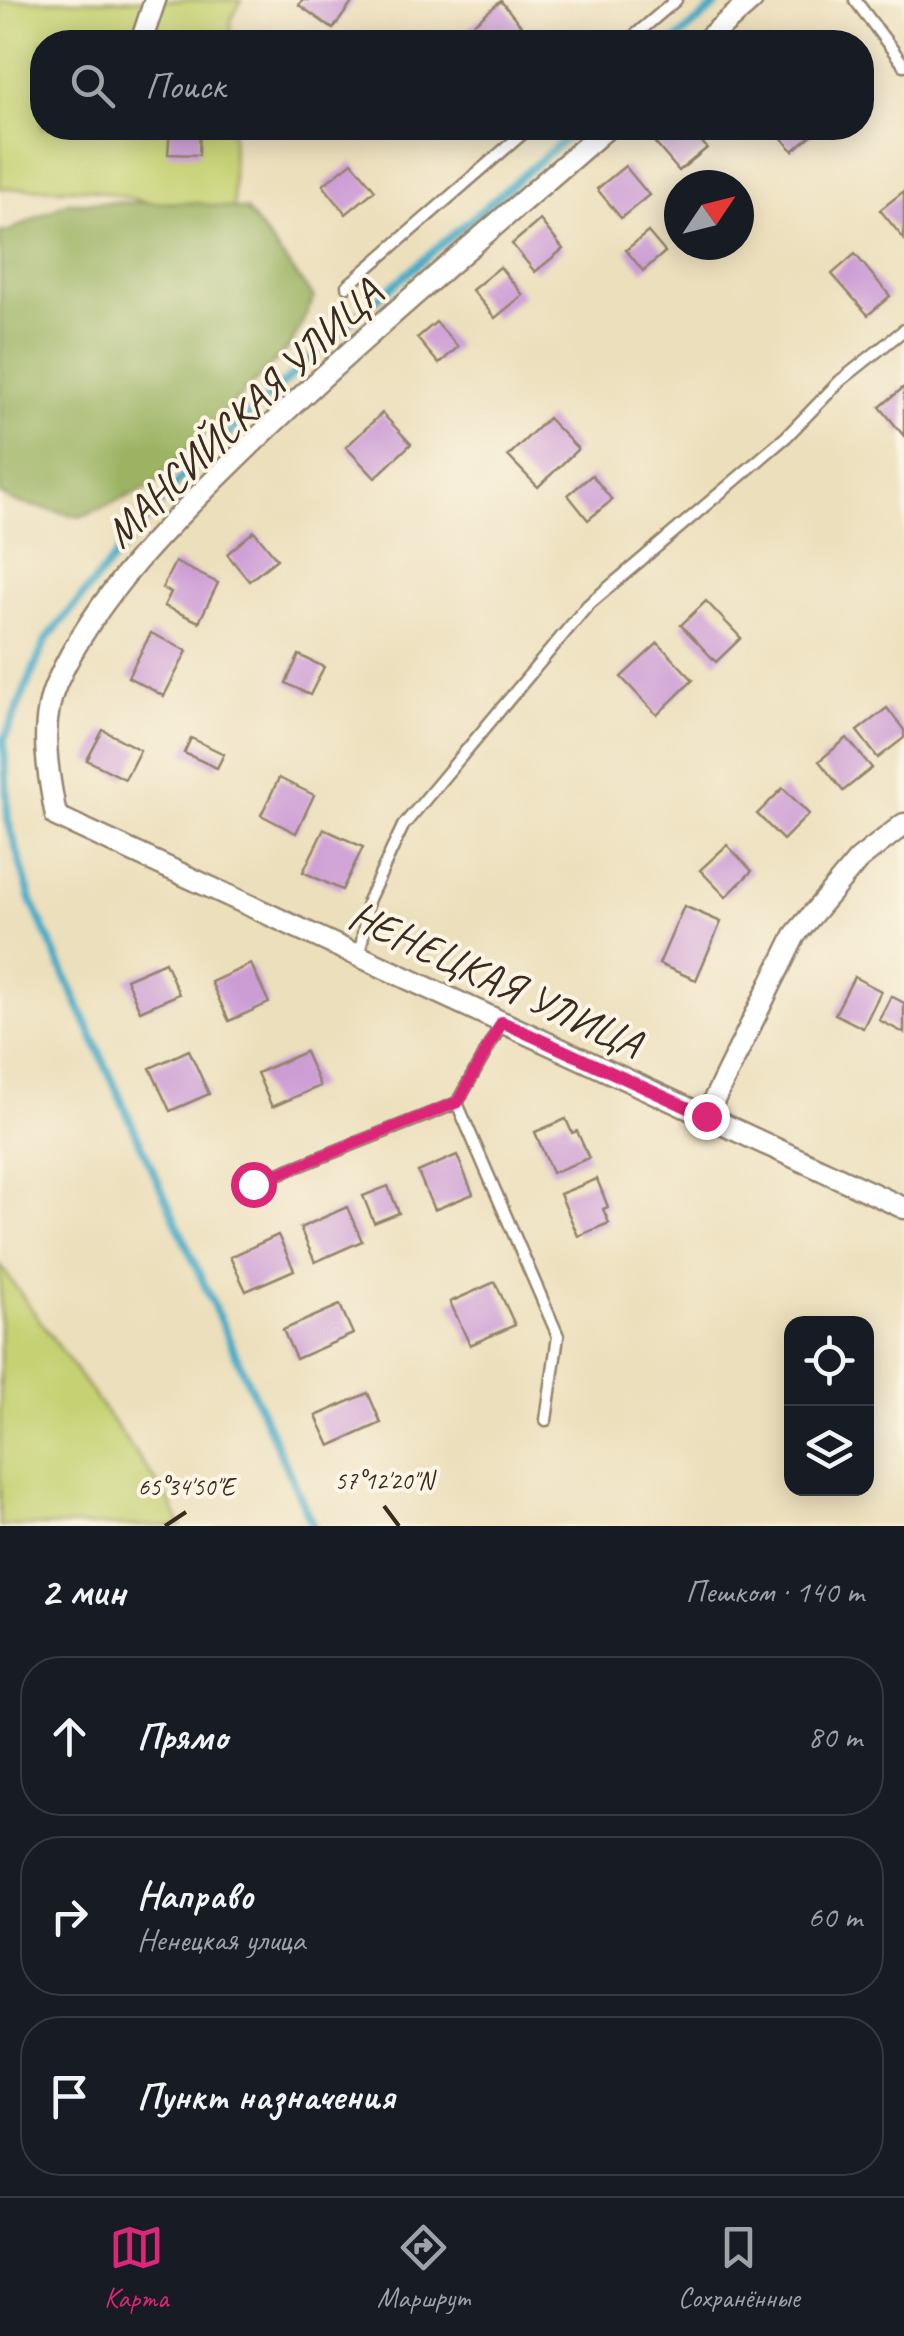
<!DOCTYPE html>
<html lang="ru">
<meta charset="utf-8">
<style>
:root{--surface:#171b24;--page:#20242c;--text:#f1f3f6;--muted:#9ea1a6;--line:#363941;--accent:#db2777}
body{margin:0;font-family:Caveat,sans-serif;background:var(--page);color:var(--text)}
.controls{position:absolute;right:30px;bottom:30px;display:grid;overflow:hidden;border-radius:20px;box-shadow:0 5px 25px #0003}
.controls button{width:90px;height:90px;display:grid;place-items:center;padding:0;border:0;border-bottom:2px solid var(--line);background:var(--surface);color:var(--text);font:50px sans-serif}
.compass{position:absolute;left:664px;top:170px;width:90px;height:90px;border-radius:50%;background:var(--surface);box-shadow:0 5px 25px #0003;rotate:55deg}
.stop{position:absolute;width:30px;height:30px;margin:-22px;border:8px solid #db2777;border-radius:50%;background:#fff}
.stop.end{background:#db2777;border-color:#fff;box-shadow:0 2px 10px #0008}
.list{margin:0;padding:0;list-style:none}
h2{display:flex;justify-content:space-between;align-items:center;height:130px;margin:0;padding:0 40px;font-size:42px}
h2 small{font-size:32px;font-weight:400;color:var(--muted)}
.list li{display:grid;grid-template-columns:65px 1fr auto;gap:30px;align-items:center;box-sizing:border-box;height:160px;margin:0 20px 20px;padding:0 20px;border:2px solid var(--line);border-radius:40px}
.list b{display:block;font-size:38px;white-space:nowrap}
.list p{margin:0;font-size:32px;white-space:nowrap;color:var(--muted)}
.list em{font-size:32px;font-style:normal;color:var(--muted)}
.icon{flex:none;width:55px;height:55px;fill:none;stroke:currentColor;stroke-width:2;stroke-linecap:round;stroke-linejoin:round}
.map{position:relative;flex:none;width:904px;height:1526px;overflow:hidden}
.search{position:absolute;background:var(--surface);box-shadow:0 5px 25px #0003;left:30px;right:30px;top:30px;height:110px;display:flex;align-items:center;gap:25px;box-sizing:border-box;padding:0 35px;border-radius:40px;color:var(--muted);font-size:38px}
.sheet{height:670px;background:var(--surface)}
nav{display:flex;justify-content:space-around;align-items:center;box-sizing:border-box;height:140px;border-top:2px solid var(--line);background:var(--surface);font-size:28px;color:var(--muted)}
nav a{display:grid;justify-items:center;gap:5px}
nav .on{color:var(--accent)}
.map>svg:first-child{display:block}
</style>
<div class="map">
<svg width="904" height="1526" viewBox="0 0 904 1526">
<rect width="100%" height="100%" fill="#fcf5e5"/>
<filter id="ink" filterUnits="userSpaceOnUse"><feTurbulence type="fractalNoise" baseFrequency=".01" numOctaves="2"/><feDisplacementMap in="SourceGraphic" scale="20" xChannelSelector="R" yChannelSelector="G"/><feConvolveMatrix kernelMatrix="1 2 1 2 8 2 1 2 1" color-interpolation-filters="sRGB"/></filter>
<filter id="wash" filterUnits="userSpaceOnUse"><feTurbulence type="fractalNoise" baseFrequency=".0048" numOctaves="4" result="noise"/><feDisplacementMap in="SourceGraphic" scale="40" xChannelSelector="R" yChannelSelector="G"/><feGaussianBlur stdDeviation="2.25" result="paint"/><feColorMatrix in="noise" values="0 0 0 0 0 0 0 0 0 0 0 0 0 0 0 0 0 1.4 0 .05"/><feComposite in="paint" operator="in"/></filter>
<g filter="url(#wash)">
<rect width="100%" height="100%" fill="#ecdfbc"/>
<g fill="#c5d172" stroke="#807e48" stroke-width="2.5">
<path d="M0,0H242L231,20V42H42V128H232L234,221L89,189L0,188Z"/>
<path d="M0,1265L170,1501L181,1526H0Z"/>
</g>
<path fill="#9cb364" stroke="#6c6e41" stroke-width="2.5" d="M68,202L196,203L246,210L314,298L291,345L152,486L81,517L15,502L0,494V232H7Z"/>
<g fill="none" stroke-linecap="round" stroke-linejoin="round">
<g stroke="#46aac5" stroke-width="8">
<path d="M674,42L722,0"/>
<path d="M313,1526L31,900L8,820L4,740L46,640L182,477L342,329L578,128"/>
</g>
</g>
<g id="blocks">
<g fill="#cc9cd5">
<path d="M302,0H354L333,29L299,5Z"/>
<path d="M501,1L527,33L516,42H477L466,30Z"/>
<path d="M170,128H200L199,155L168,154Z"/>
<path d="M674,128H690L707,148L679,171L655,143Z"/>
<path d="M773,128H809L814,133L793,151Z"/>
<path d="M352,162L375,190L346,214L323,185Z"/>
<path d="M625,166L649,195L621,218L597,189Z"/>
<path d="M904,191V239L880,210Z"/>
<path d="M540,220L563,249L535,272L512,244Z"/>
<path d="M648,232L665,252L643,271L626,250Z"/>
<path d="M855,254L890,296L868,315L832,274Z"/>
<path d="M500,267L523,295L495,318L472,290Z"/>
<path d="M436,322L458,347L439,364L417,338Z"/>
<path d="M904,387V436L880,407Z"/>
<path d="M382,413L411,444L375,478L346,447Z"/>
<path d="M548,418L578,449L538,487L508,456Z"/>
<path d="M592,475L612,500L588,520L568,495Z"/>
<path d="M254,531L277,559L249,581L227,554Z"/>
<path d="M175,562L218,583L199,622L164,606L171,592L162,588Z"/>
<path d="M706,601L741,638L716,662L681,625Z"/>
<path d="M151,633L187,651L164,696L128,677Z"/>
<path d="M658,643L693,680L657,715L621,677Z"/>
<path d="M299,655L324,667L310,695L286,683Z"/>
<path d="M887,708L904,730V738L878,758L857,731Z"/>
<path d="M103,730L140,750L125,779L87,760Z"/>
<path d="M191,738L224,754L217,768L184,753Z"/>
<path d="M847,738L872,768L843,791L819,761Z"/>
<path d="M279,778L314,795L296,833L261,815Z"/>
<path d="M783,788L809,814L783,840L757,814Z"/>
<path d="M324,829L363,847L342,890L303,872Z"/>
<path d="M727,845L752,871L726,897L700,870Z"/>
<path d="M684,906L721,922L696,980L659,964Z"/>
<path d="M165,962L179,994L140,1011L126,979Z"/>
<path d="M251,964L269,1003L229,1021L211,982Z"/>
<path d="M854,977L881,991L863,1028L835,1014Z"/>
<path d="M891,996L904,1003V1033L879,1020Z"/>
<path d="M189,1050L209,1094L170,1111L150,1068Z"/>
<path d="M305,1052L320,1086L272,1107L257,1073Z"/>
<path d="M566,1119L572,1133L577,1131L589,1158L552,1173L535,1132Z"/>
<path d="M457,1155L473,1194L434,1210L418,1172Z"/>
<path d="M597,1179L608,1207L603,1209L609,1223L578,1236L560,1194Z"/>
<path d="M388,1186L399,1213L374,1223L363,1196Z"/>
<path d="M347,1207L362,1241L315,1262L300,1228Z"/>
<path d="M278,1235L294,1270L246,1291L230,1257Z"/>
<path d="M495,1282L515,1325L470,1345L450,1302Z"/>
<path d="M340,1305L353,1334L296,1359L283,1330Z"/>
<path d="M368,1393L381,1423L330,1446L316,1416Z"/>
</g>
</g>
</g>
<g filter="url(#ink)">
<use href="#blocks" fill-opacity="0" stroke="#94846d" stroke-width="2.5"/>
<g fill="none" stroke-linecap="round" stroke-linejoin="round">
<defs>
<g id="lane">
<path d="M855,0L904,65"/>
<path d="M627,42L676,0"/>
<path d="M347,286L529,128"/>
<path d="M360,955L368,901L403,826L588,605L786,437L840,381L904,330"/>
<path d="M457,1103L558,1336L546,1420"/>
<path d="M253,1184L457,1103L502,1023"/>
</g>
<g id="street">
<path d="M141,42L155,0"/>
<path d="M704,42L752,0"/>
<path d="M607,128C485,235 359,339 243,452C175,518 97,593 57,682C38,723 48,774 56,816L904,1208"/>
<path d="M706,1116L795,935L858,860L904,824"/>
</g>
</defs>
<use href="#lane" stroke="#94846d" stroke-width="15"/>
<use href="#street" stroke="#94846d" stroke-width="25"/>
<use href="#lane" stroke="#fff" stroke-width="10"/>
<use href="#street" stroke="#fff" stroke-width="20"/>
</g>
</g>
<g fill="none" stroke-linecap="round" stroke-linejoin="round" filter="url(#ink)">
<path stroke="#db2777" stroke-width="12" d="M253,1184L458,1102L502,1022L706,1116"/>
</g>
<path fill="none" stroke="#3b2a1e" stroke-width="4" d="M384,1506L399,1526M165,1526L186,1512"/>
<g text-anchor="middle" stroke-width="8" stroke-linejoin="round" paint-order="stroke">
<g font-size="42" fill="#3b2a1e" stroke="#fcf5e5">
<text transform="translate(242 412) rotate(-44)" y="15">МАНСИЙСКАЯ УЛИЦА</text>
<text transform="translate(496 978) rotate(25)" y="15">НЕНЕЦКАЯ УЛИЦА</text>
</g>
</g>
<g font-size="25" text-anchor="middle" fill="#3b2a1e" stroke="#fcf5e5" stroke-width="8" stroke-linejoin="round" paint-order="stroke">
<text x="384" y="1489">57°12'20"N</text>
<text x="186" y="1495">65°34'50"E</text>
</g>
</svg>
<div class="controls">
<button><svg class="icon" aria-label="locate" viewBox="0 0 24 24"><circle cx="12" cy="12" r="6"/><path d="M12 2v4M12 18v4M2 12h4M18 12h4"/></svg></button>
<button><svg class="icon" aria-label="layers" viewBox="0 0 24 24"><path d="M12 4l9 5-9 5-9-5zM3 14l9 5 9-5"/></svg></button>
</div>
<svg class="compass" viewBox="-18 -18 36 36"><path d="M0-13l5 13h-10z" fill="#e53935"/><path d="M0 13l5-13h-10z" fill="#9ea1a6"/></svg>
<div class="stop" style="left:253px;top:1184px"></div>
<div class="stop end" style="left:706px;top:1116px"></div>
<div class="search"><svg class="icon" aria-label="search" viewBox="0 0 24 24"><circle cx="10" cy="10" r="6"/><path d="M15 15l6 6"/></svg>Поиск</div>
</div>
<section class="sheet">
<h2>2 мин<small>Пешком · 140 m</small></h2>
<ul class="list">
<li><svg class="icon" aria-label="ahead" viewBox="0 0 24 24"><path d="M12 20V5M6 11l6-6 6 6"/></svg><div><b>Прямо</b></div><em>80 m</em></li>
<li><svg class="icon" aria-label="right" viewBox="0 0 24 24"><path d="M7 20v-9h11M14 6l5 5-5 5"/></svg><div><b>Направо</b><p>Ненецкая улица</p></div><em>60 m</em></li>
<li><svg class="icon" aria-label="arrive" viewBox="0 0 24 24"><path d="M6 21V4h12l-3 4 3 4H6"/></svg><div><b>Пункт назначения</b></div></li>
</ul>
</section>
<nav>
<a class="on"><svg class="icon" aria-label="map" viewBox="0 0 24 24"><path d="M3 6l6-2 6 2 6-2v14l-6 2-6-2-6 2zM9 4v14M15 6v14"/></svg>Карта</a>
<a><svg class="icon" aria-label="directions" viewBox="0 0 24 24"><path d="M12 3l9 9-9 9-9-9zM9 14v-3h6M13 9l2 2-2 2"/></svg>Маршрут</a>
<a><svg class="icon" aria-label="saved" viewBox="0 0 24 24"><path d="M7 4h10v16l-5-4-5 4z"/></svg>Сохранённые</a>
</nav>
